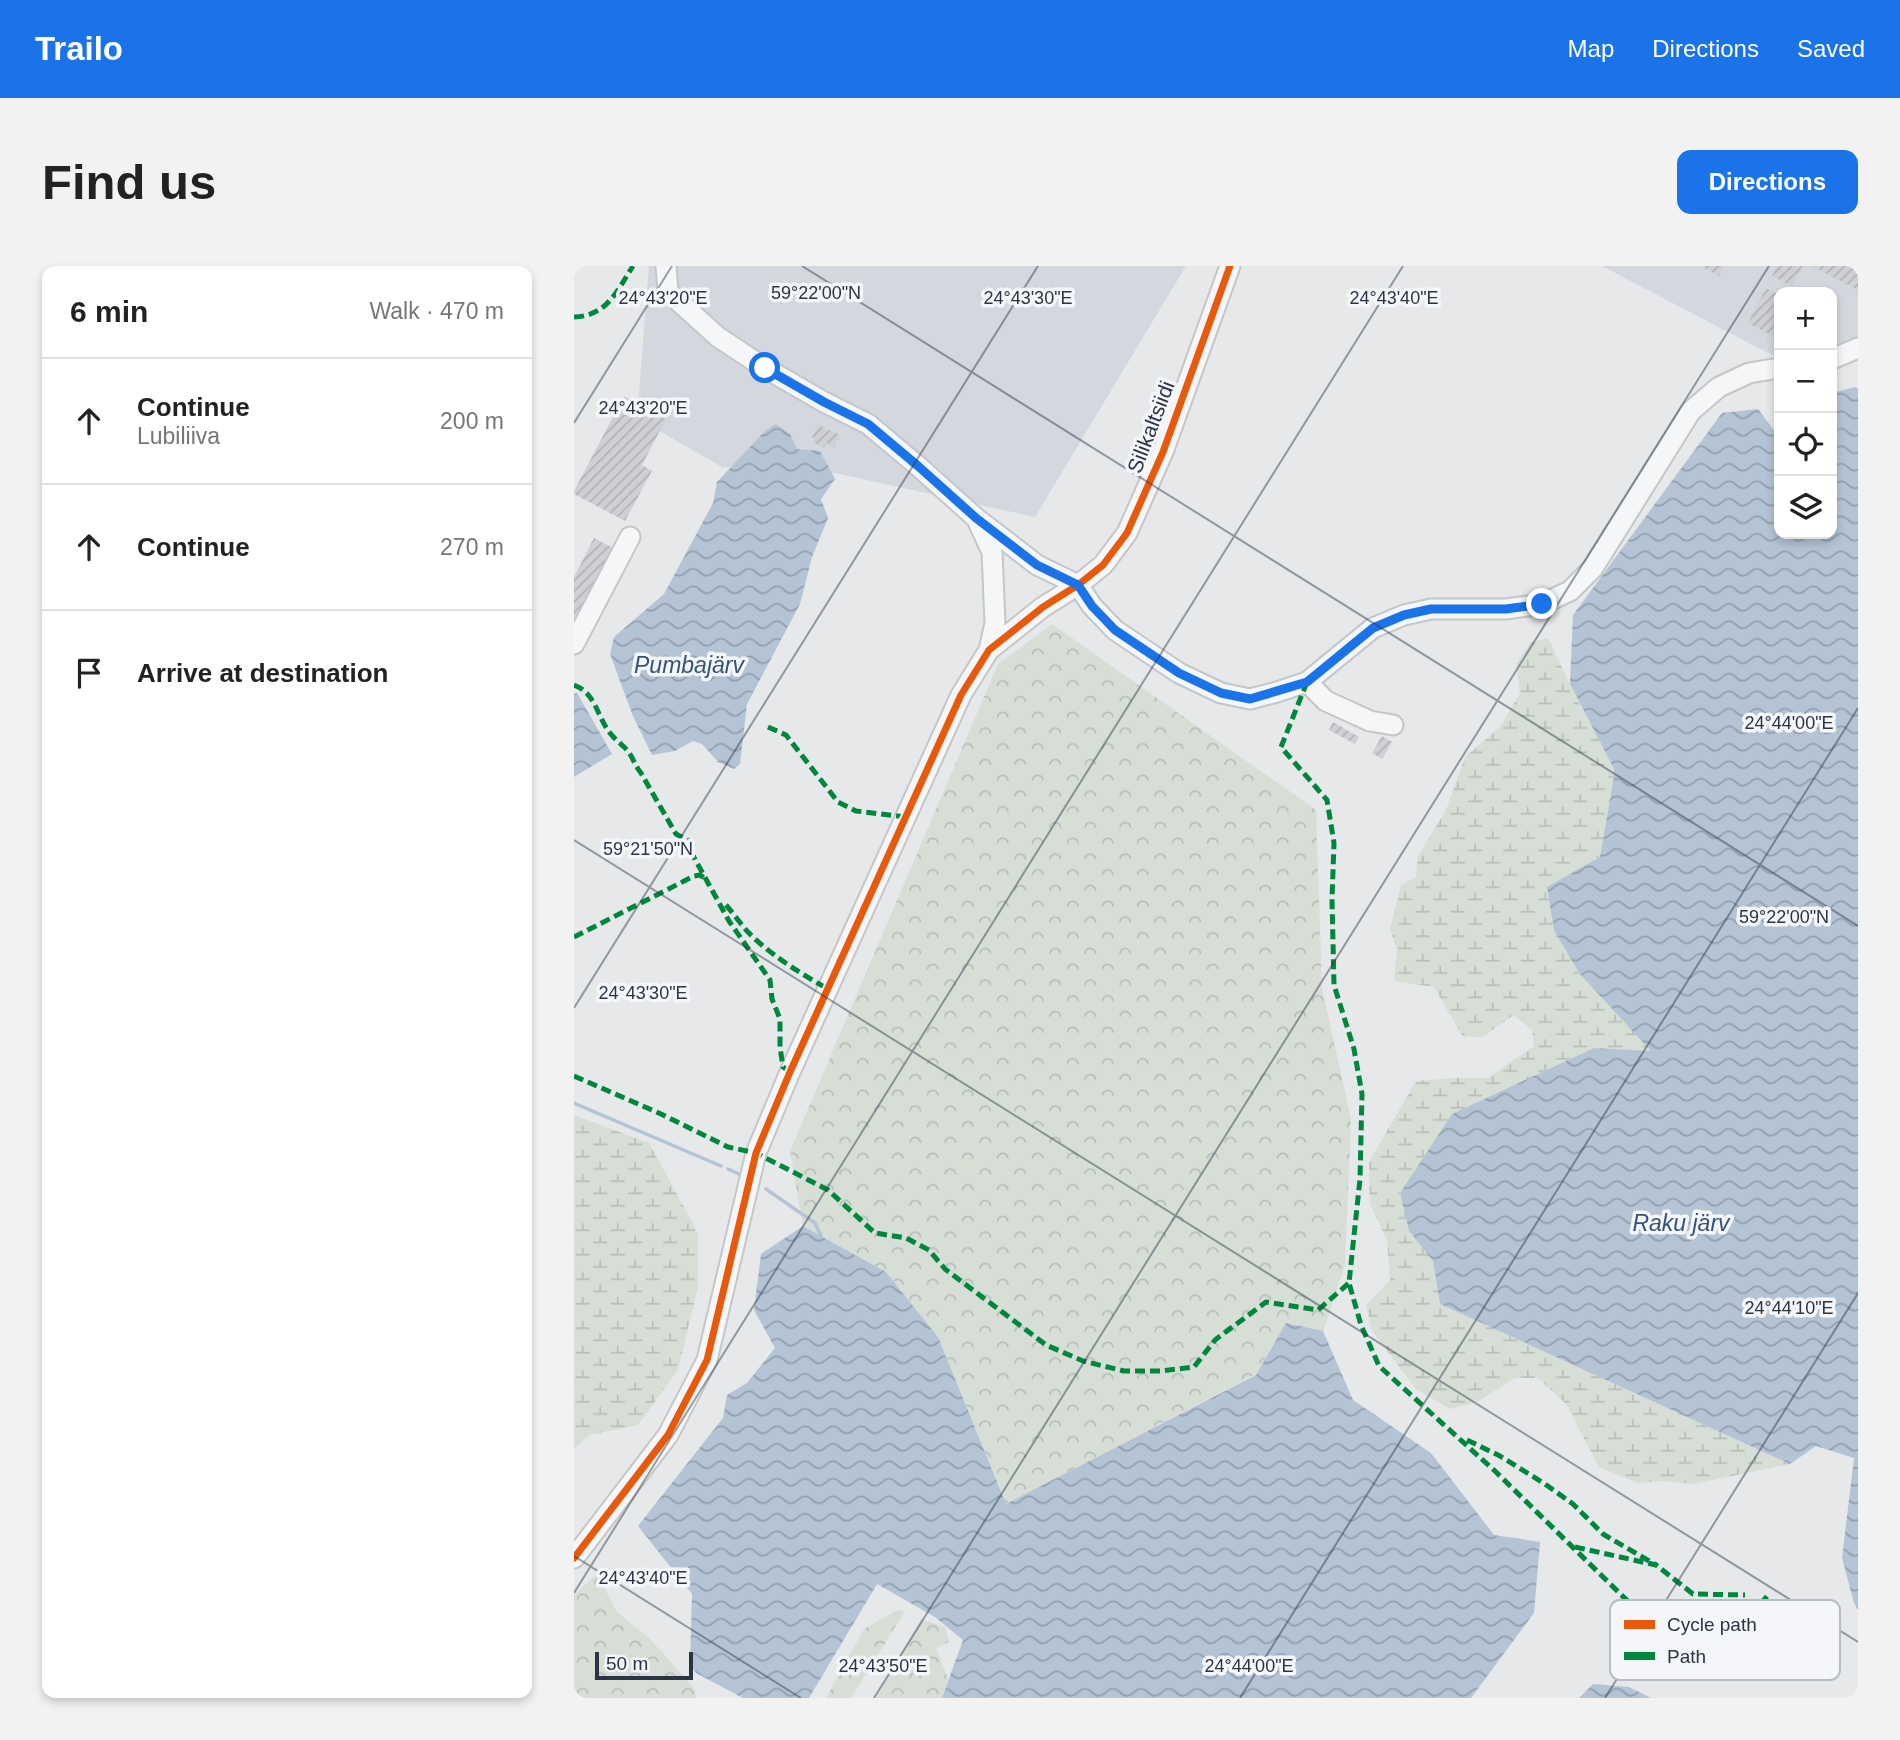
<!DOCTYPE html>
<meta charset="utf-8">
<style>
:root{--surface:#fff;--page:#f2f2f2;--text:#222;--muted:#767676;--line:#e0e0e0;--accent:#1a73e8}
body{margin:0;font-family:Arial,sans-serif;background:var(--page);color:var(--text)}
.controls{position:absolute;right:21px;top:21px;display:grid;overflow:hidden;border-radius:14px;box-shadow:0 4px 10px #0003}
.controls button{width:63px;height:63px;display:grid;place-items:center;padding:0;border:0;border-bottom:2px solid var(--line);background:var(--surface);color:var(--text);font:35px sans-serif}
.scale{position:absolute;left:21px;bottom:18px;width:98px;box-sizing:border-box;padding-left:7px;border:4px solid #2b3445;border-top:0;font-size:19px;line-height:24px;white-space:nowrap;color:#2b3445;-webkit-text-stroke:5px #f4f6f9;paint-order:stroke}
.stop{position:absolute;width:21px;height:21px;margin:-16px;border:5px solid #1a73e8;border-radius:50%;background:#fff}
.stop.end{background:#1a73e8;border-color:#fff;box-shadow:0 2px 7px #0008}
.list{margin:0;padding:0;list-style:none}
h2{display:flex;justify-content:space-between;align-items:center;height:91px;margin:0;padding:0 28px;font-size:30px}
h2 small{font-size:23px;font-weight:400;color:var(--muted)}
.list li{display:grid;grid-template-columns:46px 1fr auto;gap:21px;align-items:center;box-sizing:border-box;height:126px;padding:0 28px;border-top:2px solid var(--line)}
.list b{display:block;font-size:26px;white-space:nowrap}
.list p{margin:0;font-size:23px;white-space:nowrap;color:var(--muted)}
.list em{font-size:23px;font-style:normal;color:var(--muted)}
.icon{flex:none;width:38px;height:38px;fill:none;stroke:currentColor;stroke-width:2;stroke-linecap:round;stroke-linejoin:round}
.map{position:relative;flex:none;width:1284px;height:1432px;overflow:hidden;border-radius:14px}
header{display:flex;align-items:center;gap:42px;box-sizing:border-box;height:98px;padding:0 35px;background:var(--accent);color:#fff}
header strong{font-size:33px}
nav{display:flex;gap:38px;margin-inline-start:auto;font-size:24px}
.intro{display:flex;align-items:center;justify-content:space-between;box-sizing:border-box;height:168px;padding:0 42px}
h1{margin:0;font-size:49px}
.button{padding:18px 32px;border-radius:14px;background:var(--accent);color:#fff;font-size:24px;font-weight:700}
main{display:flex;gap:42px;padding:0 42px}
aside{flex:1;background:var(--surface);border-radius:14px;box-shadow:0 4px 10px #0003}
.map>svg:first-child{display:block}
</style>
<header>
<strong>Trailo</strong>
<nav><a>Map</a><a>Directions</a><a>Saved</a></nav>
</header>
<div class="intro"><h1>Find us</h1><a class="button">Directions</a></div>
<main>
<aside>
<h2>6 min<small>Walk · 470 m</small></h2>
<ul class="list">
<li><svg class="icon" aria-label="ahead" viewBox="0 0 24 24"><path d="M12 20V5M6 11l6-6 6 6"/></svg><div><b>Continue</b><p>Lubiliiva</p></div><em>200 m</em></li>
<li><svg class="icon" aria-label="ahead" viewBox="0 0 24 24"><path d="M12 20V5M6 11l6-6 6 6"/></svg><div><b>Continue</b></div><em>270 m</em></li>
<li><svg class="icon" aria-label="arrive" viewBox="0 0 24 24"><path d="M6 21V4h12l-3 4 3 4H6"/></svg><div><b>Arrive at destination</b></div></li>
</ul>
</aside>
<div class="map">
<svg width="1284" height="1432" viewBox="0 0 1284 1432">
<defs>
<pattern id="forest-crowns" width="20" height="18" patternUnits="userSpaceOnUse" patternTransform="scale(1.75)"><rect width="20" height="18" fill="#d6ded6"/><path d="M2 6a3 3 0 1 1 6 0M12 15a3 3 0 1 1 6 0" fill="none" stroke="#b8bfb9"/></pattern>
<pattern id="wetland-marsh" width="20" height="14" patternUnits="userSpaceOnUse" patternTransform="scale(1.75)"><rect width="20" height="14" fill="#d6ded6"/><path d="M1 5h8M5 5V1M11 12h8M15 12V8" fill="none" stroke="#b8bfb9"/></pattern>
<pattern id="water-waves" width="16" height="10" patternUnits="userSpaceOnUse" patternTransform="scale(1.75)"><rect width="16" height="10" fill="#b4c4d5"/><path d="M0 5q4-4 8 0t8 0" fill="none" stroke="#93a0af"/></pattern>
<pattern id="building-hatch" width="6" height="6" patternUnits="userSpaceOnUse" patternTransform="scale(1.75)"><rect width="6" height="6" fill="#ced0d3"/><path d="M-1 1l2-2M0 6l6-6M5 7l2-2" fill="none" stroke="#b1b3b6"/></pattern>
</defs>
<rect width="100%" height="100%" fill="#e6e8ea"/>
<g fill="#d4d7dd">
<path d="M75,0H612L461,251L261,207L148,201L63,152Z"/>
<path d="M1028,0H1284V82L1258,93V26H1205V92L1175,77Z"/>
</g>
<g fill="url(#forest-crowns)">
<path d="M478,358L742,544L748,722L777,853L771,999L749,1065L712,1057L682,1108L432,1238L364,1071L312,1006L229,960L216,885L424,398Z"/>
<path d="M23,1308L43,1346L77,1374L120,1422L123,1432H0V1329Z"/>
<path d="M323,1344L331,1345L277,1432H252L290,1363Z"/>
<path d="M347,1353L371,1361L375,1376L362,1382L374,1413L368,1432H302Z"/>
</g>
<g fill="url(#wetland-marsh)">
<path d="M974,372L998,423L1041,505L1026,591L974,621L1005,707L1078,785L1020,782L879,848L826,927L835,965L859,995L866,1038L1216,1198L1119,1218L1088,1215L1064,1217L1025,1201L992,1138L964,1112H941L903,1136L876,1143L842,1123L798,1065L792,1039L816,1014L813,974L796,938L795,896L842,815L880,812H914L960,780L958,764L940,749L908,771H889L860,721L820,715L823,684L816,663L827,619L842,611L844,590L872,544L891,491L926,461L946,427L942,398L956,377Z"/>
<path d="M0,849L75,877L124,967V1021L104,1104L64,1159L15,1169L0,1183Z"/>
</g>
<g fill="url(#water-waves)">
<path d="M1281,121L1284,123V1344L1280,1337L1268,1292L1280,1192L1242,1180L1216,1198L866,1038L859,995L835,965L826,927L878,848L1020,782L1077,785L1005,707L980,664L973,621L1026,591L1041,505L996,418L999,349L1148,147L1184,143L1205,171V268H1258V127Z"/>
<path d="M202,158L216,168L223,183L246,185L261,213L247,233L254,252L238,291L226,338L173,438L166,498L160,503L144,496L128,478L119,475L101,485L78,489L59,450L36,388L40,371L90,328L139,237L143,216L191,165Z"/>
<path d="M3,427L38,488L0,511V428Z"/>
<path d="M229,960L312,1006L364,1071L432,1238L682,1109L712,1057L749,1065L779,1134L857,1187L920,1269L966,1276L960,1347L897,1432H368L389,1374L361,1351L303,1318L235,1432H169L122,1407L116,1399L118,1328L64,1260L149,1152L153,1129L173,1117L201,1082L180,1044L187,988Z"/>
<path d="M1019,1418L1055,1421L1077,1432H1005Z"/>
</g>
<g fill="none" stroke-linecap="round" stroke-linejoin="round">
<g stroke="#b4c4d5" stroke-width="3.5">
<path d="M0,837L147,900"/>
<path d="M154,903L165,908"/>
<path d="M192,923L241,957L247,970"/>
</g>
</g>
<g fill="url(#building-hatch)">
<path d="M1127,0H1150L1145,10Z"/>
<path d="M1203,0H1229L1218,20L1198,10Z"/>
<path d="M1238,0H1284V24Z"/>
<path d="M1192,22L1205,29V73L1174,57Z"/>
<path d="M50,130L92,153L68,199L78,205L51,255L0,228V225Z"/>
<path d="M244,159L266,169L260,181L252,177L250,181L239,177L241,173L238,171Z"/>
<path d="M20,272L43,284L0,368V311Z"/>
<path d="M759,456L785,471L781,478L755,464Z"/>
<path d="M808,470L818,476L808,493L798,487Z"/>
</g>
<g fill="none" stroke-linecap="round" stroke-linejoin="round">
<defs>
<g id="minor">
<path d="M92,0L94,26L144,71L191,102L250,136L294,158L344,200L402,252L463,299L504,319"/>
<path d="M1258,93L1284,82"/>
<path d="M404,256L418,286L421,357L415,384"/>
<path d="M504,319L518,340L541,364L605,407L647,427L676,433L703,426L733,416L799,362L830,349L857,343H932L968,338L996,325L1019,302L1117,145L1145,121L1175,107L1205,102"/>
<path d="M0,378L56,271"/>
<path d="M733,416L752,435L796,455L819,459"/>
<path d="M0,1292L94,1169L133,1094L182,887L216,806L387,429L415,384L469,341L504,319L529,299L553,267L589,186L656,0"/>
</g>
</defs>
<use href="#minor" stroke="#c4c6c8" stroke-width="23"/>
<use href="#minor" stroke="#f5f6f7" stroke-width="19"/>
<g stroke="#00873e" stroke-width="5" stroke-dasharray="10 5" stroke-linecap="butt">
<path d="M0,51C33,50 43,25 59,0"/>
<path d="M733,416L707,481L753,534L760,577L758,633L760,719L780,783L788,828L786,913L775,1017L787,1059L805,1100L922,1206L1073,1354L1099,1364L1160,1368L1196,1327"/>
<path d="M0,419C22,427 23,451 36,467C42,475 51,480 56,488C60,495 62,501 67,507L102,568L115,575L120,581L117,586L155,655L196,714L198,733L206,753V781L209,801L216,806"/>
<path d="M194,461L212,469L264,536L282,545L332,551"/>
<path d="M152,639C159,647 166,657 173,665C196,689 226,707 254,723"/>
<path d="M0,671L120,610L126,609L133,614"/>
<path d="M0,810L87,848L154,881L182,887L254,924L301,967L332,972L355,984L371,1003L472,1079L509,1095L550,1105H587L620,1101L641,1074L692,1036L744,1044L775,1017"/>
<path d="M893,1174L926,1190L971,1218L999,1238L1029,1268L1082,1299"/>
<path d="M1001,1281L1082,1299L1119,1328L1171,1329"/>
</g>
<defs>
<path id="cycleway" d="M0,1292L94,1169L133,1094L182,887L216,806L387,429L415,384L469,341L504,319L529,299L553,267L589,186L656,0"/>
</defs>
<use href="#cycleway" stroke="#f4f6f9" stroke-width="11"/>
<use href="#cycleway" stroke="#e8590c" stroke-width="7"/>
</g>
<g fill="none" stroke-linecap="round" stroke-linejoin="round">
<path stroke="#1a73e8" stroke-width="9" d="M191,102L250,136L294,158L344,200L402,252L463,299L504,319L518,340L541,364L605,407L647,427L676,433L733,416L799,362L830,349L857,343H932L968,338"/>
</g>
<path fill="none" stroke="#2b3445" stroke-width="2" stroke-opacity="0.45" d="M228,0L1284,660M0,157L98,0M0,574L1284,1376M0,742L464,0M0,1290L227,1432M0,1327L829,0M300,1432L1195,0M666,1432L1284,442M1031,1432L1284,1027"/>
<g text-anchor="middle" stroke-width="7" stroke-linejoin="round" paint-order="stroke">
<g font-size="21" fill="#2b3445" stroke="#f4f6f9">
<text transform="translate(577 161) rotate(-69)" y="7">Silikaltsiidi</text>
</g>
<g font-size="23" font-style="italic" fill="#34527a" stroke="#f4f6f9">
<text x="115" y="407">Pumbajärv</text>
<text x="1107" y="965">Raku järv</text>
</g>
</g>
<rect x="1036" y="1334" width="230" height="80" rx="10" fill="#f4f6f9" stroke="#b8bcc3" stroke-width="2"/>
<rect x="1050" y="1354" width="31" height="9" fill="#e8590c"/>
<rect x="1050" y="1386" width="31" height="8" fill="#00873e"/>
<g font-size="19" fill="#2b3445">
<text x="1093" y="1365">Cycle path</text>
<text x="1093" y="1397">Path</text>
</g>
<g font-size="18" text-anchor="middle" fill="#2b3445" stroke="#f4f6f9" stroke-width="7" stroke-linejoin="round" paint-order="stroke">
<text x="242" y="33">59°22'00"N</text>
<text x="89" y="38">24°43'20"E</text>
<text x="454" y="38">24°43'30"E</text>
<text x="820" y="38">24°43'40"E</text>
<text x="69" y="148">24°43'20"E</text>
<text x="1215" y="463">24°44'00"E</text>
<text x="74" y="589">59°21'50"N</text>
<text x="1210" y="657">59°22'00"N</text>
<text x="69" y="733">24°43'30"E</text>
<text x="1215" y="1048">24°44'10"E</text>
<text x="69" y="1318">24°43'40"E</text>
<text x="309" y="1406">24°43'50"E</text>
<text x="675" y="1406">24°44'00"E</text>
</g>
</svg>
<div class="controls">
<button>+</button>
<button>−</button>
<button><svg class="icon" aria-label="locate" viewBox="0 0 24 24"><circle cx="12" cy="12" r="6"/><path d="M12 2v4M12 18v4M2 12h4M18 12h4"/></svg></button>
<button><svg class="icon" aria-label="layers" viewBox="0 0 24 24"><path d="M12 4l9 5-9 5-9-5zM3 14l9 5 9-5"/></svg></button>
</div>
<div class="scale">50 m</div>
<div class="stop" style="left:191px;top:102px"></div>
<div class="stop end" style="left:968px;top:338px"></div>
</div>
</main>
